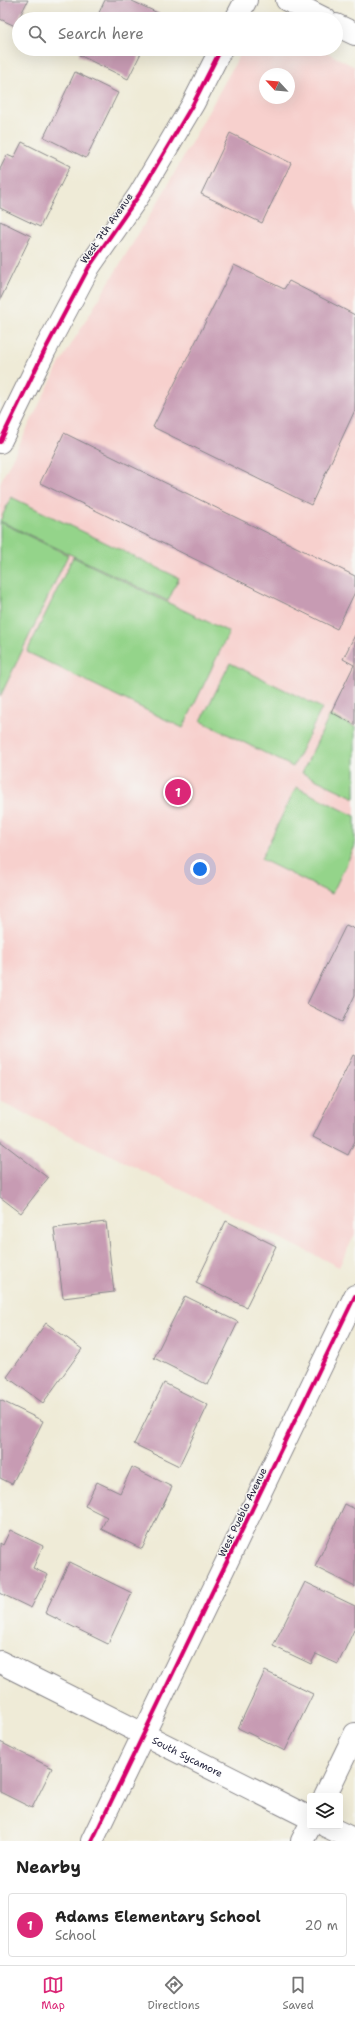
<!DOCTYPE html>
<html lang="en">
<head>
<meta charset="utf-8">
<style>
  body { margin:0; font-family:"Shantell Sans",sans-serif; background:#f2f2f2; color:#222 }
  .controls { position:absolute; right:12px; bottom:12px; display:grid; overflow:hidden; border-radius:4px; box-shadow:0 4px 16px #0002 }
  .controls button { width:36px; height:36px; display:grid; place-items:center; padding:0; border:0; border-bottom:1px solid #e0e0e0; background:#fff; color:#222; font:20px sans-serif }
  .compass { position:absolute; left:259px; top:68px; width:36px; height:36px; border-radius:50%; background:#fff; box-shadow:0 4px 16px #0002; rotate:296deg }
  .you { position:absolute; left:200px; top:869px; width:14px; height:14px; margin:-10px; border:3px solid #fff; border-radius:50%; background:#1a73e8; box-shadow:0 0 0 6px #1a73e833 }
  .badge { display:grid; place-items:center; width:26px; height:26px; border-radius:50%; background:#db2777; color:#fff; font-size:13px; font-weight:700 }
  .pin { position:absolute; translate:-50% -50%; border:2px solid #fff; box-shadow:0 1px 4px #0006 }
  .list { margin:0; padding:0; list-style:none }
  h2 { display:flex; justify-content:space-between; align-items:center; height:52px; margin:0; padding:0 16px; font-size:17px }
  h2 small { font-size:13px; font-weight:400; color:#767676 }
  .list li { display:grid; grid-template-columns:26px 1fr auto; gap:12px; align-items:center; box-sizing:border-box; height:64px; margin:0 8px 8px; padding:0 8px; border:1px solid #e0e0e0; border-radius:4px }
  .list b { display:block; font-size:15px; white-space:nowrap }
  .list p { margin:0; font-size:13px; white-space:nowrap; color:#767676 }
  .list em { font-size:13px; font-style:normal; color:#767676 }
  .icon { flex:none; width:22px; height:22px; fill:none; stroke:currentColor; stroke-width:2; stroke-linecap:round; stroke-linejoin:round }
  .map { position:relative; flex:none; width:355px; height:1841px; overflow:hidden }
  .search { position:absolute; background:#fff; box-shadow:0 4px 16px #0002; left:12px; right:12px; top:12px; height:44px; display:flex; align-items:center; gap:10px; box-sizing:border-box; padding:0 14px; border-radius:22px; color:#767676; font-size:15px }
  .sheet { height:124px; background:#fff }
  nav { display:flex; justify-content:space-around; align-items:center; box-sizing:border-box; height:56px; border-top:1px solid #e0e0e0; background:#fff; font-size:11px; color:#767676 }
  nav a { display:grid; justify-items:center; gap:2px }
  nav .on { color:#db2777 }
  .map>svg:first-child { display:block }
  .built { fill:#f7d0cd; fill-rule:evenodd }
  .green { fill:#94d48a; stroke:#5b7b62 }
  .building { fill:#c79bb3 }
  .lines { fill:none; stroke-linecap:round; stroke-linejoin:round }
  .minor-casing { stroke:#888689; stroke-width:24 }
  .minor { stroke:#fff; stroke-width:22 }
  .cycleway-casing { stroke:#f6f6f2; stroke-width:6 }
  .cycleway { stroke:#d6006c; stroke-width:4 }
  .labels { text-anchor:middle; stroke-width:3; stroke-linejoin:round; paint-order:stroke }
  .street-label { font-size:10px; fill:#22223b; stroke:#f6f6f2 }
</style>
</head>
<body>
<div class="map">
<svg width="355" height="1841" viewBox="0 0 355 1841">
  <rect width="100%" height="100%" fill="#f6f6f2"/>
  <filter id="ink" filterUnits="userSpaceOnUse"><feTurbulence type="fractalNoise" baseFrequency=".025" numOctaves="2"/><feDisplacementMap in="SourceGraphic" scale="8" xChannelSelector="R" yChannelSelector="G"/><feConvolveMatrix kernelMatrix="1 2 1 2 8 2 1 2 1" color-interpolation-filters="sRGB"/></filter>
  <filter id="wash" filterUnits="userSpaceOnUse"><feTurbulence type="fractalNoise" baseFrequency=".012" numOctaves="4" result="noise"/><feDisplacementMap in="SourceGraphic" scale="16" xChannelSelector="R" yChannelSelector="G"/><feGaussianBlur stdDeviation="0.9" result="paint"/><feColorMatrix in="noise" values="0 0 0 0 0 0 0 0 0 0 0 0 0 0 0 0 0 1.4 0 .05"/><feComposite in="paint" operator="in"/></filter>
  <g filter="url(#wash)">
    <rect width="100%" height="100%" fill="#efebd7"/>
    <path class="built" d="M243 49H320L355 67V1234L339 1267 0 1101V483L60 363 165 190ZM265 74H289V98H265Z"/>
    <path class="green" d="M11 497 179 578 168 601 0 521Z
      M0 522 68 555 0 697Z
      M73 557 229 632 183 728 27 652Z
      M230 663 322 708 293 767 201 721Z
      M330 715 355 727V798L302 773Z
      M296 787 355 816V846L332 894 261 859Z"/>
    <g id="blocks">
      <path class="building" d="M0 0H28L15 26 0 19Z
        M105 0H130L160 14 157 19H96Z
        M81 49H143L128 79 79 55Z
        M75 72 118 93 86 158 44 137Z
        M230 133 291 163 262 223 201 194Z
        M22 142 70 166 40 227 0 208V169L7 155 14 158Z
        M0 221 31 236 0 300Z
        M234 265 284 289 289 281 355 315V410L311 505 153 427Z
        M64 433 355 576V592L337 629 40 483Z
        M355 635V725L331 712 354 665 343 659Z
        M346 925 355 929V995L342 1022 307 1004Z
        M353 1055 355 1056V1141L348 1155 313 1137Z
        M0 1141 48 1178 21 1213 0 1197Z
        M226 1221 276 1246 246 1307 196 1283Z
        M106 1222 114 1292 63 1298 54 1228Z
        M185 1296 238 1322 208 1385 154 1358Z
        M46 1323 82 1349 43 1403 7 1377Z
        M164 1383 208 1405 179 1466 134 1444Z
        M0 1400 43 1421 12 1484 0 1478Z
        M132 1467 172 1487 142 1549 101 1529 107 1517 85 1506 97 1482 120 1493Z
        M345 1504 355 1509V1587L315 1567Z
        M10 1530 43 1546 33 1568 48 1575 31 1608 0 1593V1543L3 1545Z
        M69 1562 132 1593 108 1644 45 1613Z
        M305 1582 355 1606V1628L338 1664 316 1654 311 1664 273 1646Z
        M265 1671 313 1694 285 1751 238 1728Z
        M0 1742 52 1768 32 1808 0 1792Z"/>
    </g>
  </g>
  <g filter="url(#ink)">
    <use href="#blocks" fill-opacity="0" stroke="#888689" stroke-width="1"/>
    <g class="lines">
      <g class="minor-casing">
        <g id="minor">
          <path d="M287 0 325 19"/>
          <path d="M236 19 246 0"/>
          <path d="M336 25 355 34"/>
          <path d="M0 442 45 350 89 267 139 195 193 104 221 49"/>
          <path id="s1" d="M0 1662 310 1818"/>
          <path d="M325 1796 355 1734"/>
          <path d="M326 1826 355 1840"/>
          <path d="M92 1841 355 1296"/>
          <path d="M302 1841 310 1826"/>
        </g>
      </g>
      <use href="#minor" class="minor"/>
      <g class="cycleway-casing">
        <path id="cycleway" d="M0 442 45 350 89 267 139 195 193 104 221 49
          M92 1841 355 1296"/>
      </g>
      <use href="#cycleway" class="cycleway"/>
    </g>
  </g>
  <g class="labels">
    <g class="street-label">
      <text transform="translate(106 228) rotate(-55)" y="4">West 7th Avenue</text>
      <text transform="translate(242 1512) rotate(-64)" y="4">West Pueblo Avenue</text>
      <text dy="4" stroke="none"><textPath href="#s1" startOffset="210">South Sycamore</textPath></text>
    </g>
  </g>
</svg>
<div class="controls">
<button><svg class="icon" aria-label="layers" viewBox="0 0 24 24"><path d="M12 4l9 5-9 5-9-5zM3 14l9 5 9-5"/></svg></button>
</div>
<svg class="compass" viewBox="-18 -18 36 36"><path d="M0-13l5 13h-10z" fill="#e53935"/><path d="M0 13l5-13h-10z" fill="#767676"/></svg>
<div class="you"></div>
<div class="pin badge" style="left:178px;top:792px">1</div>
<div class="search"><svg class="icon" aria-label="search" viewBox="0 0 24 24"><circle cx="10" cy="10" r="6"/><path d="M15 15l6 6"/></svg>Search here</div>
</div>
<section class="sheet">
<h2>Nearby<small></small></h2>
<ul class="list">
<li><span class="badge">1</span><div><b>Adams Elementary School</b><p>School</p></div><em>20 m</em></li>
</ul>
</section>
<nav>
<a class="on"><svg class="icon" aria-label="map" viewBox="0 0 24 24"><path d="M3 6l6-2 6 2 6-2v14l-6 2-6-2-6 2zM9 4v14M15 6v14"/></svg>Map</a>
<a><svg class="icon" aria-label="directions" viewBox="0 0 24 24"><path d="M12 3l9 9-9 9-9-9zM9 14v-3h6M13 9l2 2-2 2"/></svg>Directions</a>
<a><svg class="icon" aria-label="saved" viewBox="0 0 24 24"><path d="M7 4h10v16l-5-4-5 4z"/></svg>Saved</a>
</nav>
</body>
</html>
